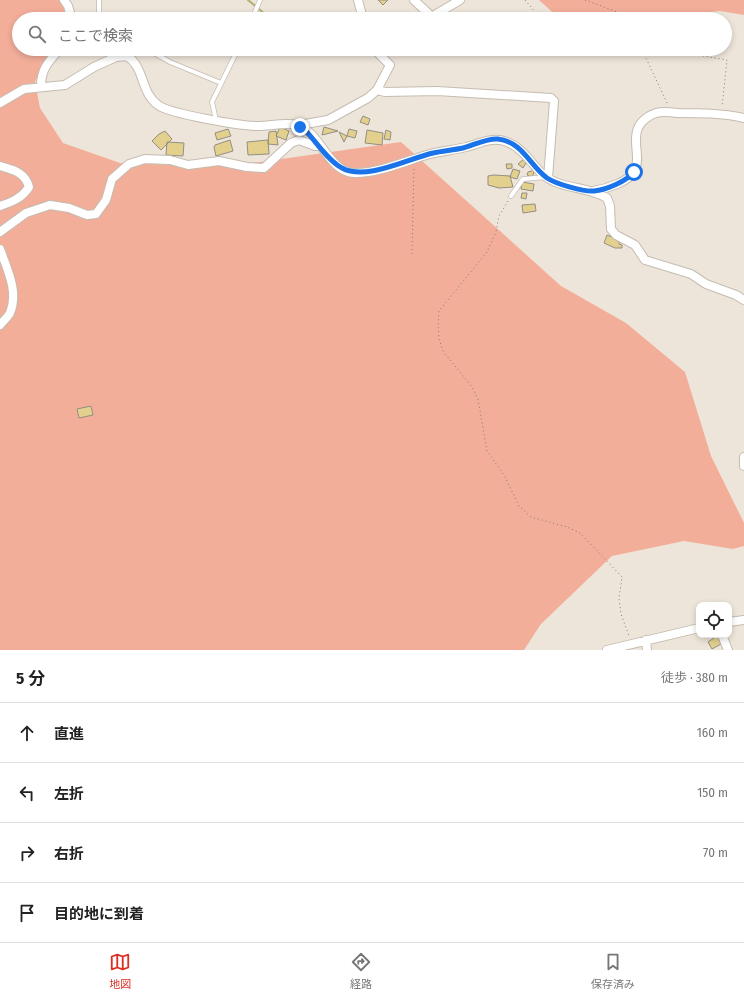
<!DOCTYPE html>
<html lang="ja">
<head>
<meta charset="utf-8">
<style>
  body { margin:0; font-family:"Fira Sans Condensed","Noto Sans JP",sans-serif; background:#f2f2f2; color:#222 }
  .controls { position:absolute; right:12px; bottom:12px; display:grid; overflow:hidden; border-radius:8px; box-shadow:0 2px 6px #0003 }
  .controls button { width:36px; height:36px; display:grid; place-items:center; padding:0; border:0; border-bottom:1px solid #e0e0e0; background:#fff; color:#222; font:20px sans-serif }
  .stop { position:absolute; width:12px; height:12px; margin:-9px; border:3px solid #1a73e8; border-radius:50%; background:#fff }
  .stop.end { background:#1a73e8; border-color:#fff; box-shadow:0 1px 4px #0008 }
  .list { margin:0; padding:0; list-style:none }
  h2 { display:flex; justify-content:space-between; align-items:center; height:52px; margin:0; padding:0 16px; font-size:17px }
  h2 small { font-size:13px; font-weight:400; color:#767676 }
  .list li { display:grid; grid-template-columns:26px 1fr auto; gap:12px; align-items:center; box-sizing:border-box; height:60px; padding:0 16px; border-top:1px solid #e0e0e0 }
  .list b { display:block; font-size:15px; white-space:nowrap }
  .list em { font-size:13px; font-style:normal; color:#767676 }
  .icon { flex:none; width:22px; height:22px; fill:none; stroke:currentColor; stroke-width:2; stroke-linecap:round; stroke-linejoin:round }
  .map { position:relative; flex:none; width:744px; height:650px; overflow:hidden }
  .search { position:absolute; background:#fff; box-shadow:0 2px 6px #0003; left:12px; right:12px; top:12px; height:44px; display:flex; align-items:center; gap:10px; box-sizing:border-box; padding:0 14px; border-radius:22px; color:#767676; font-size:15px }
  .sheet { height:292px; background:#fff }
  nav { display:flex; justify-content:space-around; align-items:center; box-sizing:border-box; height:56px; border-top:1px solid #e0e0e0; background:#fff; font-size:11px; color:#767676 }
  nav a { display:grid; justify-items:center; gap:2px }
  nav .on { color:#d93025 }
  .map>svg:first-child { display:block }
  .green { fill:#f3ae9a }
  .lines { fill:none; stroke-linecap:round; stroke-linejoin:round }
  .stream { stroke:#acb370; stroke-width:2 }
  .building { fill:#e4d08d; stroke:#928f83 }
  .lane-casing { stroke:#c5bcb1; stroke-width:5.5 }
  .street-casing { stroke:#c5bcb1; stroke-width:10 }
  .path { stroke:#817b74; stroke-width:1; stroke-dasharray:1 3; stroke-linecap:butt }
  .lane { stroke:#fff; stroke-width:4 }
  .street { stroke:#fff; stroke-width:8 }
  .route { stroke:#1a73e8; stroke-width:5 }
</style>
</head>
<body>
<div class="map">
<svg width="744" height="650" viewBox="0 0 744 650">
  <rect width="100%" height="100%" fill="#eee5da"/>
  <path class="green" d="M0 0H68L61 19H19V49H50L35 82 40 108 63 143 120 163 179 165 260 162 401 142 561 286 626 323 685 372 711 456 744 523V546L733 549 684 541 612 556 541 624 524 650H0Z
    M539 0H744V15L720 11 654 19H563L558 17Z"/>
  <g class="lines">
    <path class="stream" d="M248 0 271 19"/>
  </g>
  <path class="building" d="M378 0H388L383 5Z
    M363 116 370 119 368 125 360 122Z
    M280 127 289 131 286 140 276 136Z
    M324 127 338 131 322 135Z
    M228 129 231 136 217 140 215 133Z
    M349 129 357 131 355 138 347 136Z
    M367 130 383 133 382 145 365 143Z
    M386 130 391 132 390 140 384 139Z
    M165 131 172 139 161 150 152 141 159 134Z
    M276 131 278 145 268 144 269 132Z
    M339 132 347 136 344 142Z
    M230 140 233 151 216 156 214 147 215 145Z
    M268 140 269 154 248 155 247 142Z
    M167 142 184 143 183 156 166 155Z
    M524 159 527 161 523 168 518 164Z
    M506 164H512V168L507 169Z
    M513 169 520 171 517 179 510 177Z
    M535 170 532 177 527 175 528 172Z
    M494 175 510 176 513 187 499 188 488 185V176Z
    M522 182 534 184 533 191 521 189Z
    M522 193H527L526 199 521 198Z
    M535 204 536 211 523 213 522 205Z
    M607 235 619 240V244L622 245V248H615L604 243Z
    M91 406 93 415 79 418 77 409Z
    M717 636 721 644 712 649 708 642Z"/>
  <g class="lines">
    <g class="lane-casing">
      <path id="lane" d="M99 19V0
        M252 19 260 0
        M147 49 170 62 221 83
        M216 120 212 102 238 49
        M511 196 523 179 547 177"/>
    </g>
    <g class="street-casing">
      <path id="street" d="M64 0 68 6 72 19
        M358 0 363 19
        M414 0 432 17
        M428 19 460 0
        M41 86C41 69 49 61 60 49
        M377 90 385 92 437 91 551 98 554 101 548 178
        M0 103 24 89 65 85 94 67 116 57 127 56C145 67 140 92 158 105 170 114 241 126 258 126 270 126 285 122 297 125 321 132 327 171 354 173 377 174 408 160 430 154 442 151 454 150 466 147 478 144 491 137 504 141 528 148 534 174 555 182 572 189 591 188 607 198L610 206 611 229 616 235 635 245 645 260 691 274 706 284 736 295 744 300
        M300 127 305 124 328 120 368 98 377 90 390 65 374 49
        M0 166C13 170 25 172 29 187 22 198 12 202 0 206
        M593 191C605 189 630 182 635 170 641 157 632 142 638 128 641 121 649 115 656 113 663 111 670 112 677 113 700 113 722 113 744 118
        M0 232 26 213 50 205 69 208 87 215 96 214 106 200 112 179 129 164 145 159 170 160 188 165 219 161 247 167 264 168 291 143 299 140 315 146H320
        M0 249C7 269 19 292 10 313 8 317 3 321 0 325
        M744 457V466
        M729 622 744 620
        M722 635 728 650
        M646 640 647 650
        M607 650 699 628"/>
    </g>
    <path class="path" d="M525 0 541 19
      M585 0 636 19
      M578 49 596 54 616 49
      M639 49 645 56 668 105
      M680 49 691 54 727 60 722 107
      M508 201 499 216 496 232 487 252 439 311 438 325 439 339 443 351 472 387 478 399 487 451 504 475 519 506 531 517 567 527 580 533 622 577 619 598 621 614 629 636
      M412 254 414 167"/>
    <use href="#lane" class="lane"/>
    <use href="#street" class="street"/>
  </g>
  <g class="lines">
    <path class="route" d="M300 127 304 129C315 140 329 162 342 168 366 181 407 159 433 153 443 151 453 150 463 148 474 145 487 138 498 139 523 142 530 166 547 178 556 184 584 192 594 191 606 190 627 181 634 172"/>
  </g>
</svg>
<div class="controls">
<button><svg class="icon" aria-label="locate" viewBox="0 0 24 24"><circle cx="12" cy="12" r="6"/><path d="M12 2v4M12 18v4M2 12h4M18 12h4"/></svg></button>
</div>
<div class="stop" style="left:634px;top:172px"></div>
<div class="stop end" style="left:300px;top:127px"></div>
<div class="search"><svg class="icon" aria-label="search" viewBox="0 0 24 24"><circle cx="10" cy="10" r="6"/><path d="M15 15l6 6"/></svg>ここで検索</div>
</div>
<section class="sheet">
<h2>5 分<small>徒歩 · 380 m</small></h2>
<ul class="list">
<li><svg class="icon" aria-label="ahead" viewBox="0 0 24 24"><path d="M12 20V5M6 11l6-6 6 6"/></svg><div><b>直進</b></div><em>160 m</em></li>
<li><svg class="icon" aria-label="left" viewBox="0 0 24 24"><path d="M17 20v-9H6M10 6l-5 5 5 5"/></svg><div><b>左折</b></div><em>150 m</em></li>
<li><svg class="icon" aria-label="right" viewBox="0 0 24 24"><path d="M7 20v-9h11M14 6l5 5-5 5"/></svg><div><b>右折</b></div><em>70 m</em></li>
<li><svg class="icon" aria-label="arrive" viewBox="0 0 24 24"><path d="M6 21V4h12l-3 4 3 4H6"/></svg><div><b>目的地に到着</b></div></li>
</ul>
</section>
<nav>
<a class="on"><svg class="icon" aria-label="map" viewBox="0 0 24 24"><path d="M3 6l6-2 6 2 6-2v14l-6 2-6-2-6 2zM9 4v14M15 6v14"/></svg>地図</a>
<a><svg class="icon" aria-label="directions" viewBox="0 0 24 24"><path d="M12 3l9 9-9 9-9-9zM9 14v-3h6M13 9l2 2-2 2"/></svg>経路</a>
<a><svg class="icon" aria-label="saved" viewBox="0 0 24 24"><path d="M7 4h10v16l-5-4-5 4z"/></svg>保存済み</a>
</nav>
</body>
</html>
